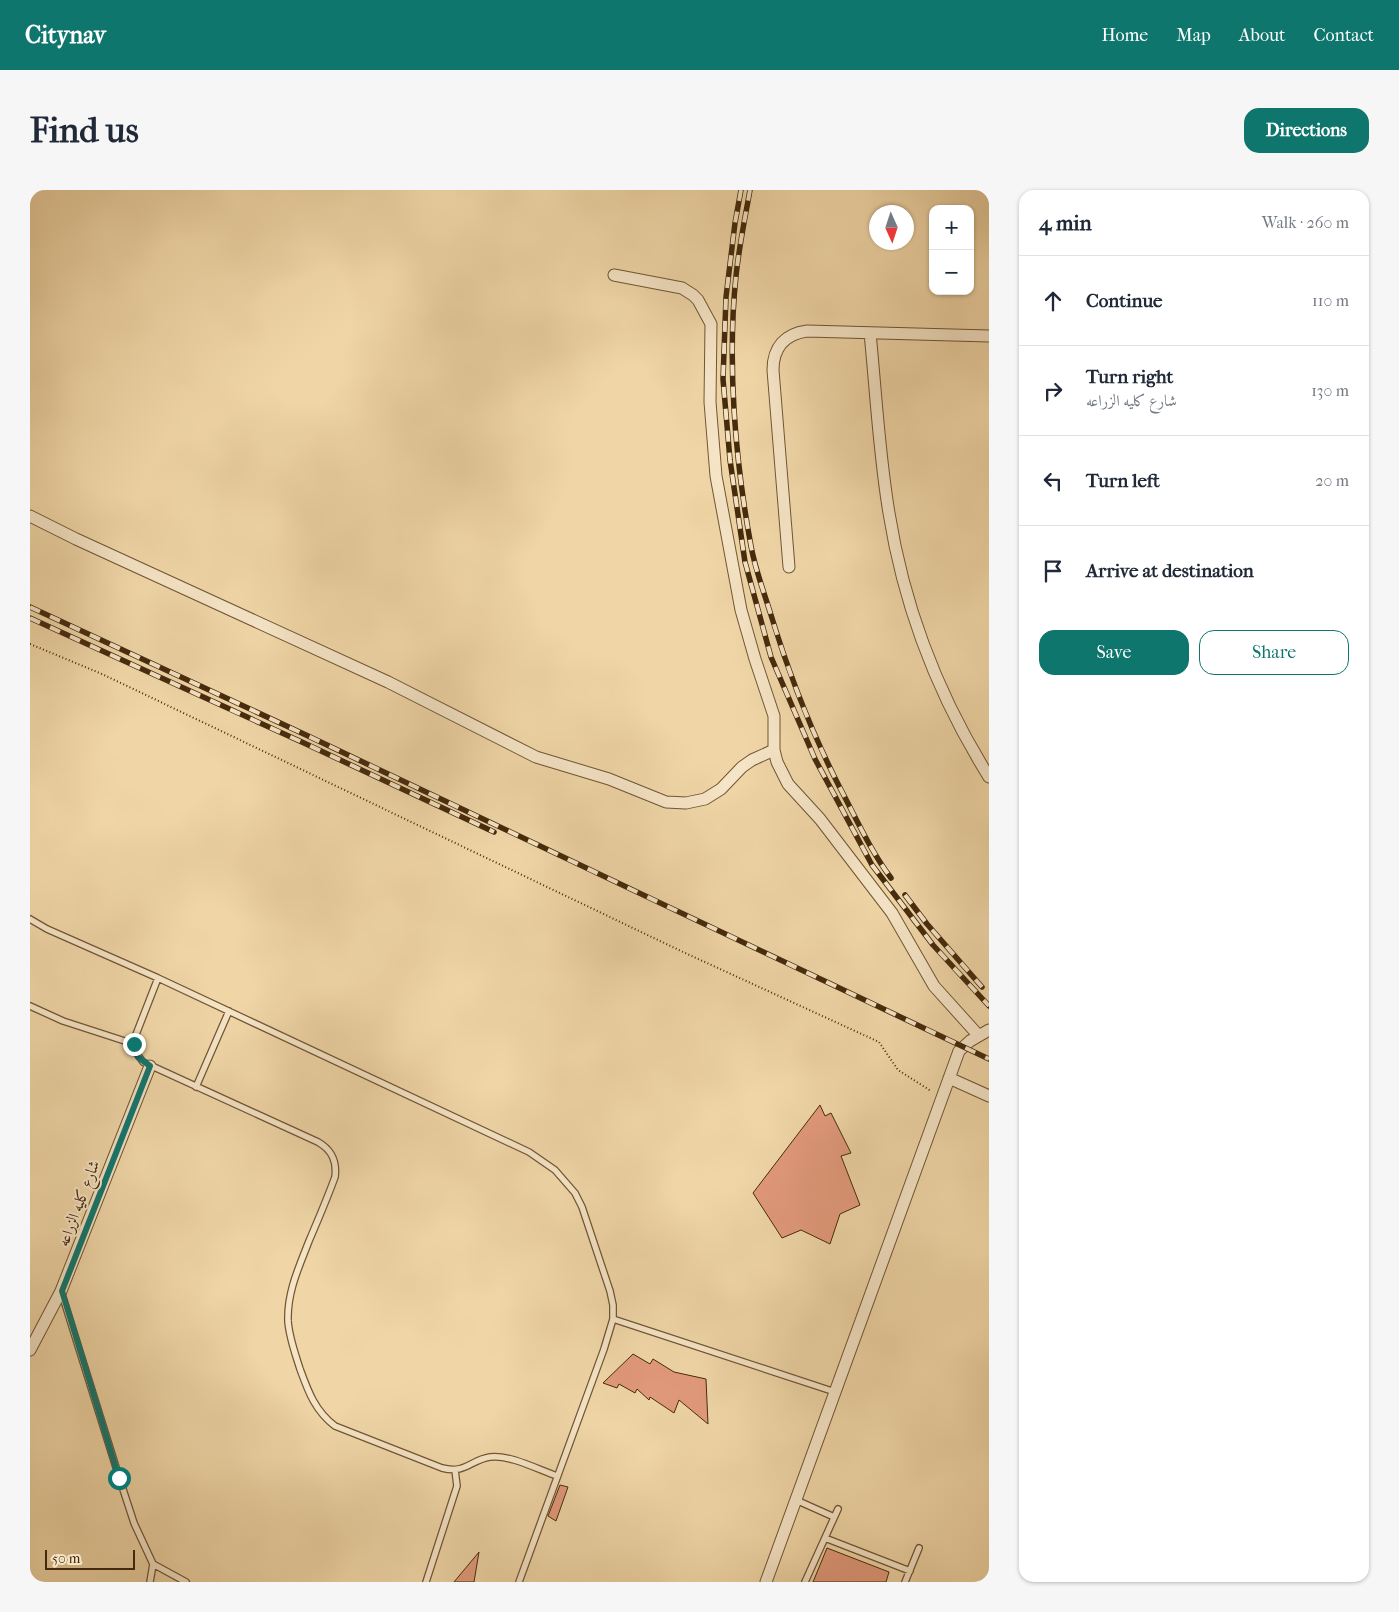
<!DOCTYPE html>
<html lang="en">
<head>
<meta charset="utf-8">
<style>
  body { margin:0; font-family:"IM FELL French Canon",Amiri,serif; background:#f6f6f7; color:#1f2937 }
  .controls { position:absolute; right:15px; top:15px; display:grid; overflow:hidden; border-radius:10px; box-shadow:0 1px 4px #0004 }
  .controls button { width:45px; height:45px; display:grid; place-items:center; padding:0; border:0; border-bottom:1px solid #e0e1e3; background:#fff; color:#1f2937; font:25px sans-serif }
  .compass { position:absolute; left:839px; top:15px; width:45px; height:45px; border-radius:50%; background:#fff; box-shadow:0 1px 4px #0004; rotate:177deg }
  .scale { position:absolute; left:15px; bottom:12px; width:90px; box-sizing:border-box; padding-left:5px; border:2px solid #452a0c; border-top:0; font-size:14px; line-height:18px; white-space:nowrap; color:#452a0c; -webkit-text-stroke:4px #f5e4c6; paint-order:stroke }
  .stop { position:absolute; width:15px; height:15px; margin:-11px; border:4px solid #0f766e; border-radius:50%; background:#fff }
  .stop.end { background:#0f766e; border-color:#fff; box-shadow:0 1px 5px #0008 }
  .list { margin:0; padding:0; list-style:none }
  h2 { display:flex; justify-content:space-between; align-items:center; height:65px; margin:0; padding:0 20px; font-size:21px }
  h2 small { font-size:16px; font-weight:400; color:#747a83 }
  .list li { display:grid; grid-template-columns:32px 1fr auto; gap:15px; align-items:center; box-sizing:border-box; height:90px; padding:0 20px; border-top:1px solid #e0e1e3 }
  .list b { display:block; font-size:19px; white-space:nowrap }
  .list p { margin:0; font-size:16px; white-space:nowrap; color:#747a83 }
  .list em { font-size:16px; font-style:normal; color:#747a83 }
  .actions { display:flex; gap:10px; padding:15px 20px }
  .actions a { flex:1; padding:11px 0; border:1px solid #0f766e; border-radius:15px; text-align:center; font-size:18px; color:#0f766e }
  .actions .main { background:#0f766e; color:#fff }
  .icon { flex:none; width:28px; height:28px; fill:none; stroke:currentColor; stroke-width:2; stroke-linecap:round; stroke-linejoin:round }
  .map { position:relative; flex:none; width:959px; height:1392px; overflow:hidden; border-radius:15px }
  header { display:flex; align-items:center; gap:30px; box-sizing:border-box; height:70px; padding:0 25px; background:#0f766e; color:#fff }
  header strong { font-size:24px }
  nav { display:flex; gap:28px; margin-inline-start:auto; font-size:18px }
  .intro { display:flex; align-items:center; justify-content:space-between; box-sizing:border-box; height:120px; padding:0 30px }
  h1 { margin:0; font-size:35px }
  .button { padding:12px 22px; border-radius:15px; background:#0f766e; color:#fff; font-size:18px; font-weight:700 }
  main { display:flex; gap:30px; padding:0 30px }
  aside { flex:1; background:#fff; border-radius:15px; box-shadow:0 1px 4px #0004 }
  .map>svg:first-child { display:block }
  .building { fill:#e29a7c; stroke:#452a0c }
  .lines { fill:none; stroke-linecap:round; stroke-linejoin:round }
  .lane-casing { stroke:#705533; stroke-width:8 }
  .street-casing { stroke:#705533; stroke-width:13 }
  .path { stroke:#452a0c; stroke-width:2; stroke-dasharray:1 2.5; stroke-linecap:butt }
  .lane { stroke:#f5e4c6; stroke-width:5.5 }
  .street { stroke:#f5e4c6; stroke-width:11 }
  .rail-casing { stroke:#452a0c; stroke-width:5.5 }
  .rail { stroke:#f5e4c6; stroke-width:4; stroke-dasharray:11; stroke-linecap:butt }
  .route { stroke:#0f766e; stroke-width:6 }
  .labels { text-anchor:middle; stroke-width:4; stroke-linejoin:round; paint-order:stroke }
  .street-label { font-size:16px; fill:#452a0c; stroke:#f5e4c6 }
</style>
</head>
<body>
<header>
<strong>Citynav</strong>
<nav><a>Home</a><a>Map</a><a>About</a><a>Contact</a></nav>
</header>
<div class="intro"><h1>Find us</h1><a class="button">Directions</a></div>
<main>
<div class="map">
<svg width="959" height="1392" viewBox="0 0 959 1392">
  <rect width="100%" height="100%" fill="#f0d6a7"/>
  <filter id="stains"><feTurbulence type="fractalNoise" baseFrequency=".004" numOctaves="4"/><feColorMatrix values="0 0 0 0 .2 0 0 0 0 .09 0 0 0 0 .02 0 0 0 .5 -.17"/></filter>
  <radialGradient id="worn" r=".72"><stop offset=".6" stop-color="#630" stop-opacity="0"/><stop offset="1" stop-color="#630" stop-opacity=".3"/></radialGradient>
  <path class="building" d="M790 915 795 926 801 923 821 963 811 966 830 1015 810 1024 800 1054 771 1040 752 1048 723 1003Z
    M603 1164 620 1174 623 1169 644 1182 676 1189 678 1234 649 1210 644 1223 620 1207 619 1210 607 1199 605 1203 589 1194 587 1198 573 1193Z
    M530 1295 538 1297 526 1331 518 1326Z
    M797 1358 859 1382 856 1392H783Z
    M449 1362 444 1392H424Z"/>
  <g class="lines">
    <g class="lane-casing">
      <path id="lane" d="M0 729 17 739 128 788 499 962 525 980 545 1003 552 1017 580 1101 583 1115V1129L574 1159 489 1392
        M128 788 105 847V861L113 872 288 952C302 960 307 971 305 987 297 1009 288 1030 279 1051 269 1077 257 1102 258 1131 259 1147 265 1163 270 1179 278 1201 285 1221 305 1236L412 1278C436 1284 440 1270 460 1267 479 1264 509 1280 527 1286
        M0 816 33 831 104 854
        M166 897 199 821
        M31 1101 89 1287 104 1333 123 1374 156 1392
        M583 1129 805 1202
        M766 1310 804 1327
        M795 1348 880 1381
        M120 1392 123 1374
        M396 1392 427 1296 425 1280
        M775 1392 808 1319
        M875 1392 889 1358"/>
    </g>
    <g class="street-casing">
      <path id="street" d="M584 85 652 98 663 105 668 110 681 134 680 212 686 286 711 420 725 469 744 526V560L747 572 758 594 790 629 862 723 904 796 949 846
        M840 143C846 203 849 264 859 323 874 417 909 507 959 587
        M0 326 46 349 358 492 506 567 579 589 636 612 656 613 675 609 691 599 712 577 722 570 744 560
        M759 377 743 180C743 157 755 144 777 141L959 146
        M919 888 959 906
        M0 1160 31 1101 120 876
        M736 1392 929 861 940 851 959 840"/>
    </g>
    <path class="path" d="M0 454 72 484 653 762 849 852 868 880 901 901"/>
    <use href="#lane" class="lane"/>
    <use href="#street" class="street"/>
    <g class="rail-casing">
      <path id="rail" d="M711 0 705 33 696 107 693 189 700 270 715 372 741 467 785 569 842 675 903 755 959 816
        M720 0C715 28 709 57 706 86 697 172 705 270 721 356 725 379 734 402 741 425 759 484 781 541 809 596 825 626 840 660 861 688
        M0 417 276 545 959 869
        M0 428 274 553 464 642
        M875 705 897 734 952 797"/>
    </g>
    <use href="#rail" class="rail"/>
  </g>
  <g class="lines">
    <path class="route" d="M89 1288 32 1101 120 876 108 867 104 854"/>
  </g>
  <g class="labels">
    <g class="street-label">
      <text transform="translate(48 1013) rotate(-69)" y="6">شارع كليه الزراعه</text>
    </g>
  </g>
  <rect width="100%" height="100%" filter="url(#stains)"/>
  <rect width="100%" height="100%" fill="url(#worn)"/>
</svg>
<div class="controls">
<button>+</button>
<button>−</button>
</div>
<svg class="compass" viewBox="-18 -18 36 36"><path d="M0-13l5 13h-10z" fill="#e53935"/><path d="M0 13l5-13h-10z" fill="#747a83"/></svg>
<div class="scale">50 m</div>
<div class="stop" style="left:89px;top:1288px"></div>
<div class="stop end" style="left:104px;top:854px"></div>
</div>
<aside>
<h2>4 min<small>Walk · 260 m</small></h2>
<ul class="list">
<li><svg class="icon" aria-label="ahead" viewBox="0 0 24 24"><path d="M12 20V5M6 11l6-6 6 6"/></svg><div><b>Continue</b></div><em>110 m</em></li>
<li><svg class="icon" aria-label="right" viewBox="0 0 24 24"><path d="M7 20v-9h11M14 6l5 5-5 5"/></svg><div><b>Turn right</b><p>شارع كليه الزراعه</p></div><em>130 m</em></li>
<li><svg class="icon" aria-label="left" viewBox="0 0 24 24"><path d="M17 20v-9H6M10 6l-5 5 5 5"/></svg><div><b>Turn left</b></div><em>20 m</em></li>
<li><svg class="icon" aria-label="arrive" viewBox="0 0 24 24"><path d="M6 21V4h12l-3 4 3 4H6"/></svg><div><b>Arrive at destination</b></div></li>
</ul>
<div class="actions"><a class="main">Save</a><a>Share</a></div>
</aside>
</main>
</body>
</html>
